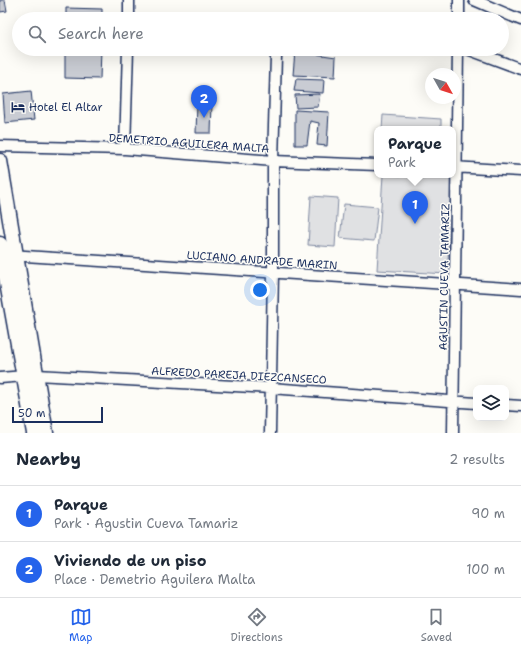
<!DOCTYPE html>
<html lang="en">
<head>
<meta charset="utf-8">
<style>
  body { margin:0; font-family:"Shantell Sans",sans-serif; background:#f2f2f3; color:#1f2937 }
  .controls { position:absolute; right:12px; bottom:12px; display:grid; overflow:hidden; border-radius:8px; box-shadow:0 4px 16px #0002 }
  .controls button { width:36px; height:36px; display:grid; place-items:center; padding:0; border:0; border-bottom:1px solid #e0e1e3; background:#fff; color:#1f2937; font:20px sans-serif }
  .compass { position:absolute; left:425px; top:68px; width:36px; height:36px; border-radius:50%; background:#fff; box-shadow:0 4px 16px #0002; rotate:129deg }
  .scale { position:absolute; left:12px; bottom:10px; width:91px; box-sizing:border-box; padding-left:4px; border:2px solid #1b2f5e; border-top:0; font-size:11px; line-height:14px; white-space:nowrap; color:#1b2f5e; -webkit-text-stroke:3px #fdfcf7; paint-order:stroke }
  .you { position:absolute; left:260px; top:290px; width:14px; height:14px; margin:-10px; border:3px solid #fff; border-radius:50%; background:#1a73e8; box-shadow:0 0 0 6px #1a73e833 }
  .badge { display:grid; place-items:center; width:26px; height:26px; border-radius:50%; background:#2563eb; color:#fff; font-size:13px; font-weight:700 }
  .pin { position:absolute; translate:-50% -33px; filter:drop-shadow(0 1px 2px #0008) }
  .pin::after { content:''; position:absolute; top:21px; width:14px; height:12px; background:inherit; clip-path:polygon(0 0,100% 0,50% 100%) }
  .popup { position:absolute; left:374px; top:126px; width:82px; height:52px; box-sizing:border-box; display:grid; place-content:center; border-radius:8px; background:#fff; filter:drop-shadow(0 1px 3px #0005); font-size:13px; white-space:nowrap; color:#747a83 }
  .popup b { font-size:15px; color:#1f2937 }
  .popup::after { content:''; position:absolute; left:50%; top:100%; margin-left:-8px; border:8px solid transparent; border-top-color:#fff }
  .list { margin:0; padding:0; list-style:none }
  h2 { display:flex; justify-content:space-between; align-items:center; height:52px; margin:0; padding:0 16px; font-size:17px }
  h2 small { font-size:13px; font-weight:400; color:#747a83 }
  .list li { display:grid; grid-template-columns:26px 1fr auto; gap:12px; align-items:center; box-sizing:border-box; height:56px; padding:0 16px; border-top:1px solid #e0e1e3 }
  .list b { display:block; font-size:15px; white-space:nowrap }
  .list p { margin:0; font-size:13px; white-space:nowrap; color:#747a83 }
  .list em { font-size:13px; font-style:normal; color:#747a83 }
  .icon { flex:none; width:22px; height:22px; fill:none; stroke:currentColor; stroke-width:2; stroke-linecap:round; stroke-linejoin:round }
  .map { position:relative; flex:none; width:521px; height:433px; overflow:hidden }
  .search { position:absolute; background:#fff; box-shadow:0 4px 16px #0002; left:12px; right:12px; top:12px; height:44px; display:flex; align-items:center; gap:10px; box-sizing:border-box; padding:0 14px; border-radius:22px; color:#747a83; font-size:15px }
  .sheet { height:164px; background:#fff }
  nav { display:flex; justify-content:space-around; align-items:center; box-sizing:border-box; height:56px; border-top:1px solid #e0e1e3; background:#fff; font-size:11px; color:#747a83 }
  nav a { display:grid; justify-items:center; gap:2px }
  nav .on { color:#2563eb }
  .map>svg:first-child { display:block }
  .green { fill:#e0e1e3; stroke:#7e88a0 }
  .building { fill:#c9ccd3; stroke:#1b2f5e }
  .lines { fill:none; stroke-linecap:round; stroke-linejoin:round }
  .street-casing { stroke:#1b2f5e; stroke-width:13 }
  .secondary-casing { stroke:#1b2f5e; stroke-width:17 }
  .street { stroke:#fdfcf7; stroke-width:10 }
  .secondary { stroke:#fdfcf7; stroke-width:14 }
  .labels { text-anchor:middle; stroke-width:3; stroke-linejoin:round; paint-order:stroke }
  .poi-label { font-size:11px; fill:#1b2f5e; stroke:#fdfcf7; text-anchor:start }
  .street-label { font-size:11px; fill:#1b2f5e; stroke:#fdfcf7 }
</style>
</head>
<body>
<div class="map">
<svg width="521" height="433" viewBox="0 0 521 433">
  <rect width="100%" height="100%" fill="#fdfcf7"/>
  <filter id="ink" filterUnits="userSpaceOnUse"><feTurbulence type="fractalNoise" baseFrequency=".025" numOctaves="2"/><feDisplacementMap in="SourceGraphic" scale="8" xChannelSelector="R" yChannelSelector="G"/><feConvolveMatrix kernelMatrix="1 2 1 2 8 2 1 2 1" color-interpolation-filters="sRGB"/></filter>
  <g filter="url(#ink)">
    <path class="green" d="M383 115 441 119V129H382Z
      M383 175 453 178 447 274 377 270Z
      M311 196 338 198 335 247 308 245Z
      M344 204 378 207 374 241 340 238Z"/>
    <path class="building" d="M0 0H5L7 11 0 12Z
      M66 8 102 9V19H66Z
      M65 49H101L100 79 65 78Z
      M295 51 336 57 335 77 293 75Z
      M296 79 324 80 323 93 294 91Z
      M31 91 34 120 5 123 3 94Z
      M320 94 318 107 296 108 295 95Z
      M197 104H212L211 133H196Z
      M295 110 329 112 327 146 317 145 319 123 310 121 307 145H295Z"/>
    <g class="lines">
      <g class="street-casing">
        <path id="street" d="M474 0 521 20
          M129 19V0
          M459 19V0
          M467 49 521 69
          M0 146 125 149 273 161 377 165
          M125 149 128 49
          M453 167 521 171
          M10 255 521 289
          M0 378 37 375 270 388 476 403
          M506 405 521 406
          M270 433 273 273V161L276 56
          M453 433 458 49"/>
      </g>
      <g class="secondary-casing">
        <path id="secondary" d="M0 161 46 433
          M0 244 34 433"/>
      </g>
      <use href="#street" class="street"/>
      <use href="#secondary" class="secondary"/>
    </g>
  </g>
  <defs>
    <g id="hotel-bare" transform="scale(1.08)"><path d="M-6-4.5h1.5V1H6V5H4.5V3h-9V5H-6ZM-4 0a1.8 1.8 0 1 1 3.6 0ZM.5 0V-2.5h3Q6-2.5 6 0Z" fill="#1b2f5e" stroke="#fdfcf7" stroke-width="2.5" paint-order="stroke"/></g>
  </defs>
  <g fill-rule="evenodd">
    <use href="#hotel-bare" x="18" y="107"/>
  </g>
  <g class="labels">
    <g class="poi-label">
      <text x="29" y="111">Hotel El Altar</text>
    </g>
    <g class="street-label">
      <text transform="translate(189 143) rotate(4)" y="4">DEMETRIO AGUILERA MALTA</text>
      <text transform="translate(262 260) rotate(4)" y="4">LUCIANO ANDRADE MARIN</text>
      <text transform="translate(444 277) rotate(-89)" y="4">AGUSTIN CUEVA TAMARIZ</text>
      <text transform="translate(239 375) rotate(3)" y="4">ALFREDO PAREJA DIEZCANSECO</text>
    </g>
  </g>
</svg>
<div class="controls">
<button><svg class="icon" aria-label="layers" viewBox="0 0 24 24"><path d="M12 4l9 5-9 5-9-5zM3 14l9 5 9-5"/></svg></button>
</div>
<svg class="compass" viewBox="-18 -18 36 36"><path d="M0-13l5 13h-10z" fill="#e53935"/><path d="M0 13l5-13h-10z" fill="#747a83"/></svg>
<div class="scale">50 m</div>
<div class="you"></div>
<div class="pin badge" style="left:415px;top:224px">1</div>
<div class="popup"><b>Parque</b>Park</div>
<div class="pin badge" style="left:204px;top:118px">2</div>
<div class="search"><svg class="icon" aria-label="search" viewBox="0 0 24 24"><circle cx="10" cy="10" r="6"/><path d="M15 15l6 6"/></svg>Search here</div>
</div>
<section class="sheet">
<h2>Nearby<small>2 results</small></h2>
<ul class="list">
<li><span class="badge">1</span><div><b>Parque</b><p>Park · Agustin Cueva Tamariz</p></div><em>90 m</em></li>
<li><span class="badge">2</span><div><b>Viviendo de un piso</b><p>Place · Demetrio Aguilera Malta</p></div><em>100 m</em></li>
</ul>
</section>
<nav>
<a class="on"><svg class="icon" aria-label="map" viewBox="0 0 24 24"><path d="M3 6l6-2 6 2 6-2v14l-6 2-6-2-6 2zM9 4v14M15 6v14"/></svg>Map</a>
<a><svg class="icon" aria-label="directions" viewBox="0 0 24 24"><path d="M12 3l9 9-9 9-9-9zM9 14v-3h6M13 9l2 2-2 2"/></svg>Directions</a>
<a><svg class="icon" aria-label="saved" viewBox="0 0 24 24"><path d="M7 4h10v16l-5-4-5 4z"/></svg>Saved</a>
</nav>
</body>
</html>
